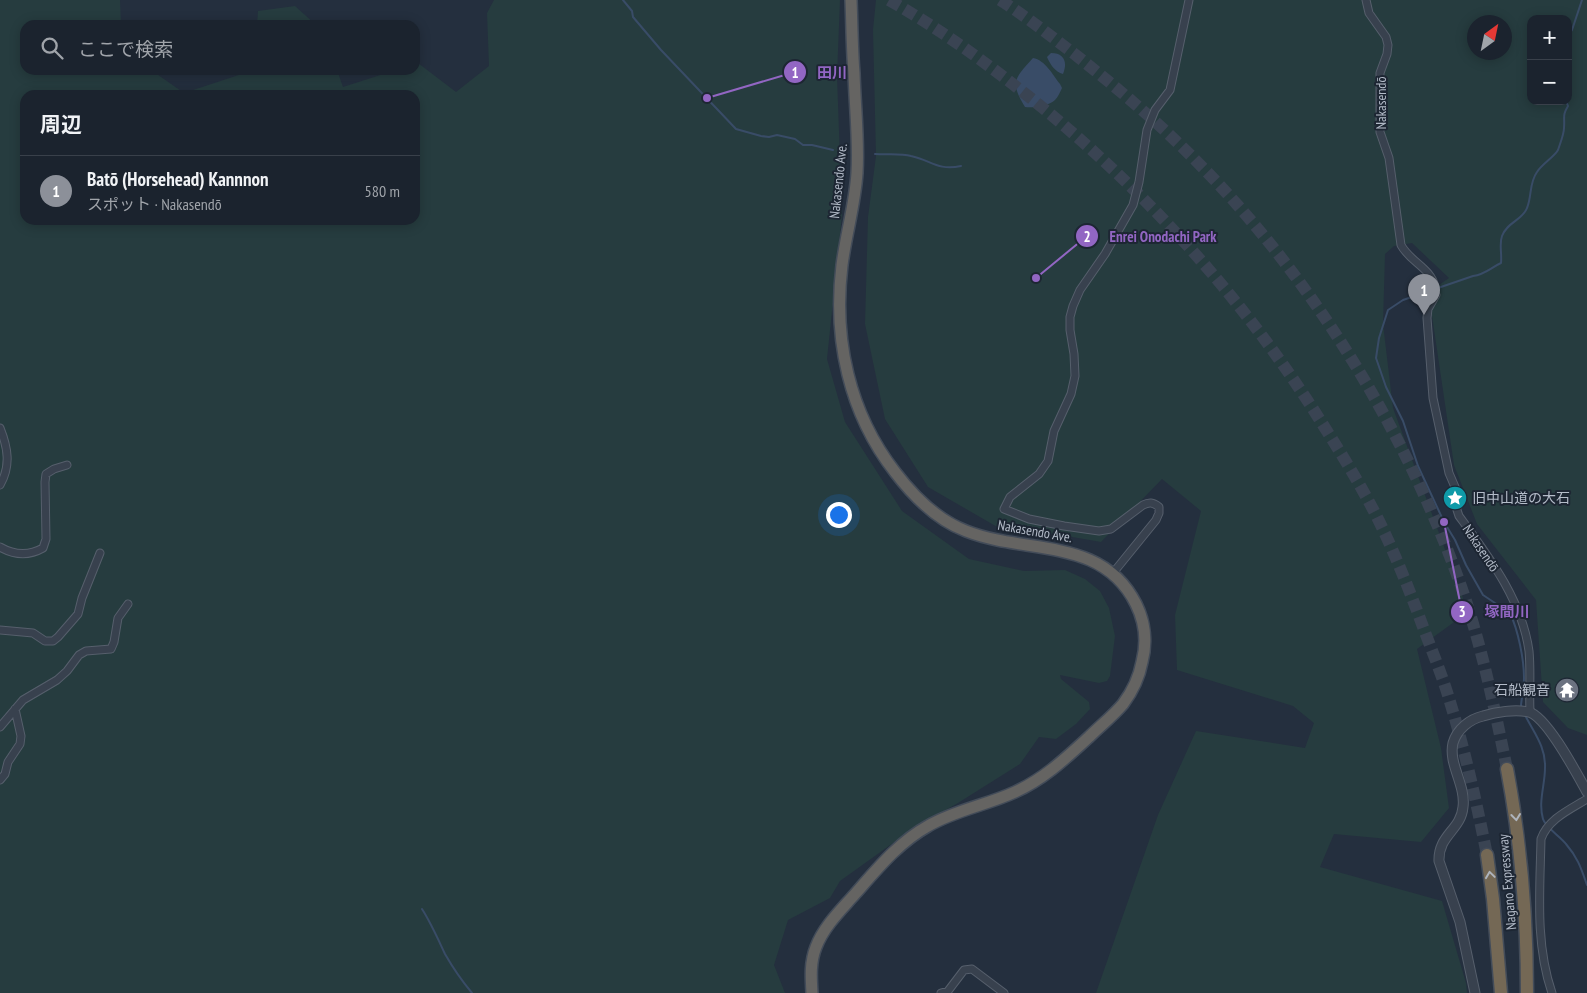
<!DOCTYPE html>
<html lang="ja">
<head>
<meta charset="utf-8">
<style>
  body { margin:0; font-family:"PT Sans Narrow","Noto Sans JP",sans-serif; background:#242b36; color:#f1f3f6 }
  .controls { position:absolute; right:15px; top:15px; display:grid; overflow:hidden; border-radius:10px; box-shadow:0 2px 12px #0003 }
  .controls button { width:45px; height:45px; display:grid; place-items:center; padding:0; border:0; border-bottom:1px solid #39404a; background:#1b232e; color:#f1f3f6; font:25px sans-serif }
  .compass { position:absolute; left:1467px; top:15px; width:45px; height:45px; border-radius:50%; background:#1b232e; box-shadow:0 2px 12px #0003; rotate:33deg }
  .you { position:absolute; left:838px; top:514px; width:18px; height:18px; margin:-12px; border:4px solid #fff; border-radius:50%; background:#1a73e8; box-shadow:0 0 0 8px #1a73e833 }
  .badge { display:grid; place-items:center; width:32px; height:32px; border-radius:50%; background:#8c9099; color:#fff; font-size:16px; font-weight:700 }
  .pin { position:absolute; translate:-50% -41px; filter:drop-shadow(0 1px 2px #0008) }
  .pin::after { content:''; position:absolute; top:26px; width:18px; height:15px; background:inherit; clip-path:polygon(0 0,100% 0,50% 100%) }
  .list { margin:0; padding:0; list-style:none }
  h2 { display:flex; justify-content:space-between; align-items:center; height:65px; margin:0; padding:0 20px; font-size:21px }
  h2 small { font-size:16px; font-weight:400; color:#a0a4aa }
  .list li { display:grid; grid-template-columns:32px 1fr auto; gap:15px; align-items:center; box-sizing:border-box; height:70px; padding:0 20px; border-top:1px solid #39404a }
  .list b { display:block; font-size:19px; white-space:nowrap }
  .list p { margin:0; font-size:16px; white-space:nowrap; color:#a0a4aa }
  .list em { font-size:16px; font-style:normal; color:#a0a4aa }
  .icon { flex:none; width:28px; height:28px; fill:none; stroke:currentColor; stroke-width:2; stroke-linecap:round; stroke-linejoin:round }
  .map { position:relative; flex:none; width:1587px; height:993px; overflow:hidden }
  .search { position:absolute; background:#1b232e; box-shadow:0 2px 12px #0003; left:20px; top:20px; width:400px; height:55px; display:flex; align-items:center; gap:12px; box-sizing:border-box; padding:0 18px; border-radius:15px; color:#a0a4aa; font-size:19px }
  .panel { position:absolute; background:#1b232e; box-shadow:0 2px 12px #0003; left:20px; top:90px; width:400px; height:135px; border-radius:15px }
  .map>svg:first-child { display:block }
  .green { fill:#263c3f; fill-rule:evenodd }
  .water { fill:#394c67 }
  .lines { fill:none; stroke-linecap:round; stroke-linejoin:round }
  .stream { stroke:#394c67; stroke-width:2 }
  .motorway-tunnel { stroke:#3a4453; stroke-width:12; stroke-dasharray:12 6; stroke-linecap:butt }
  .minor-casing { stroke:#565f6c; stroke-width:9 }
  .tertiary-casing { stroke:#565f6c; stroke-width:11 }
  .trunk-casing { stroke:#434c59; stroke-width:14 }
  .motorway-casing { stroke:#434c59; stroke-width:15 }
  .minor { stroke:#38414e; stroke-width:7 }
  .tertiary { stroke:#38414e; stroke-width:9 }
  .trunk { stroke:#656462; stroke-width:11 }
  .motorway { stroke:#746855; stroke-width:12 }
  .oneway { stroke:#aeb4bd }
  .labels { text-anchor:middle; stroke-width:4; stroke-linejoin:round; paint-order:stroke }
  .street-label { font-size:14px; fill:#b4bcc9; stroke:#1d2633 }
  .poi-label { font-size:14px; fill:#b4bcc9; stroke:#1d2633; text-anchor:start }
  .leader { fill:none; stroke:#9266c3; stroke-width:2 }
  .callout-dot { fill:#9266c3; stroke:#1d2633; stroke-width:2 }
  .mark-label { font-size:15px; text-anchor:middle; font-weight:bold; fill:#fff }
  .callout-label { font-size:15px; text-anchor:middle; font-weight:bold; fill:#9266c3; stroke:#1d2633; stroke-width:4; stroke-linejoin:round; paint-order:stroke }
</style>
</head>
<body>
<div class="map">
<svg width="1587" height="993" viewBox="0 0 1587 993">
  <rect width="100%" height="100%" fill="#242f3e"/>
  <path class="green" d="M0 0H120L121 25H25V70H151L184 93 254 70H337L343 87 396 70H415V64L418 63 456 92 489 66 487 13 494 0H840L837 76 842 215 827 359 845 422 902 511 969 559 1024 571 1065 570 1085 579 1100 591 1109 608 1115 636 1110 676 1107 681 1099 683 1060 675 1061 679 1089 702 1090 709 1076 724 1056 739 1039 737 1020 764 958 803 914 828 840 881 830 898 788 920 774 965 785 993H0ZM25 95H415V220H25Z
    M876 0H1587V735L1568 728 1543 702 1536 600 1477 524 1454 465 1431 309 1437 298 1439 285 1449 278 1412 243 1394 246 1385 254 1383 324 1393 408 1468 612 1417 649 1441 748 1449 808 1421 842 1334 834 1320 867 1442 901 1466 983 1467 993H1096L1158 815 1196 731 1305 748 1314 723 1293 706 1177 670 1175 615 1201 511 1162 479 1101 542 1061 535 999 528 928 487 885 419 865 324 868 217 876 156 873 30ZM1531 19H1568V101H1531ZM1474 22H1504V52H1474Z
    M295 6 316 25H257L258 11Z"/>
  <path class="water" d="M1051 53C1064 53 1068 62 1063 74 1055 72 1050 64 1047 57Z
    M1033 58C1045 60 1053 75 1060 84L1062 88C1060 92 1058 97 1055 100 1049 106 1033 108 1025 107 1010 82 1014 79 1033 58Z"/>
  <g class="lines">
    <path class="stream" d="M623 0 632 11 633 17 661 50 736 129 761 136 769 137 777 135 795 139 803 145H812L833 150
      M1568 36 1572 30 1582 0
      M875 154C887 155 900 153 911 156 931 160 937 171 961 166
      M1522 708 1521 705C1522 696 1524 687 1524 678 1524 659 1518 630 1510 613L1483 595 1466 565 1455 540 1444 522 1418 466 1403 421 1386 387 1376 358 1379 338 1388 310 1403 300 1473 276C1486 274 1490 268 1501 263 1502 253 1499 244 1502 236 1507 222 1523 220 1527 208 1532 196 1529 183 1537 172 1542 164 1554 157 1558 150 1560 144 1564 134 1564 128 1565 117 1562 116 1568 106L1566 101
      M1525 715C1534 733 1546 747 1545 768 1545 785 1538 802 1543 819 1545 827 1561 837 1566 844 1578 858 1581 868 1587 885
      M422 909C431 923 438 939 445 954 453 968 462 981 472 993"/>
    <path class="motorway-tunnel" d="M889 0C933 25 974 54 1014 85 1137 180 1243 296 1325 428 1344 458 1363 489 1379 521 1394 552 1407 584 1419 616 1428 641 1439 667 1447 692 1464 746 1476 800 1487 855
      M1000 0C1027 17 1052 37 1077 56 1112 84 1146 112 1178 143 1299 259 1395 410 1454 567 1479 632 1493 701 1507 769"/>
    <g class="minor-casing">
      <path id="minor" d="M1366 0 1369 13 1386 37 1388 45 1387 54 1380 73V132L1389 158 1401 245C1410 262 1431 268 1435 287
        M1436 295 1428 309 1427 318 1433 398 1449 473 1458 494 1457 510 1459 516C1489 557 1522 600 1529 651 1531 672 1529 692 1530 712
        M0 428C8 448 11 466 0 485
        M0 547C14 555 29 556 43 548L46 539 45 482 46 474 54 469 67 465
        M1113 573 1156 520 1159 513V507C1153 502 1149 502 1143 505L1111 529 1099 531 1064 526 1029 519 1004 509 1010 497 1039 474 1048 461 1054 431 1071 394 1075 376 1074 354 1070 330V317L1073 306 1080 290 1105 254 1133 205 1139 182 1147 130 1155 110 1170 90 1189 0
        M0 630 33 633 45 641H53L58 637 78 614 82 598 100 553
        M0 727 23 700 57 680 67 671 79 655 86 651 111 649 114 642 118 618 128 604
        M0 780 5 774 8 762 20 744 21 736 15 709
        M941 993 948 991 964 970 972 969 1004 993
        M1552 993C1535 944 1540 890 1541 839 1548 819 1569 810 1587 799"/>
    </g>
    <g class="tertiary-casing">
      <path id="tertiary" d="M1475 993 1460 922 1439 861C1438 835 1461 830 1463 807 1466 785 1448 764 1453 743 1457 729 1470 719 1483 716 1496 712 1515 709 1529 712 1547 717 1577 774 1587 792"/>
    </g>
    <g class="trunk-casing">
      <path id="trunk" d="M812 993C811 977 810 962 816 947 824 926 841 910 855 894 877 869 899 842 928 826 955 810 987 805 1015 792 1044 779 1066 758 1089 737 1100 726 1113 716 1123 704 1132 692 1139 678 1142 662 1147 643 1145 622 1136 604 1102 536 1027 555 966 531 937 520 914 497 895 472 849 413 833 339 842 265 846 234 855 204 857 173 859 140 855 107 854 73 852 49 852 24 851 0"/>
    </g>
    <g class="motorway-casing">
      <path id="motorway" d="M1507 769C1521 843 1527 918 1527 993
        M1487 855 1493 899 1501 993"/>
    </g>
    <use href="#minor" class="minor"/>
    <use href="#tertiary" class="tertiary"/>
    <use href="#trunk" class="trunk"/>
    <use href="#motorway" class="motorway"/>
  </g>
  <defs><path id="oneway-chevron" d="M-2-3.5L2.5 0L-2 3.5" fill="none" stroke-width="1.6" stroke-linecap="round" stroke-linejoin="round" transform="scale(1.25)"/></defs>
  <g class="oneway">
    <use href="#oneway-chevron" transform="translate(1516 817) rotate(83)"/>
    <use href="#oneway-chevron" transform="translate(1490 875) rotate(-98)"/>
  </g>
  <defs>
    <g id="sight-disc" transform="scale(1.25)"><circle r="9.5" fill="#0f9aa8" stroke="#1d2633"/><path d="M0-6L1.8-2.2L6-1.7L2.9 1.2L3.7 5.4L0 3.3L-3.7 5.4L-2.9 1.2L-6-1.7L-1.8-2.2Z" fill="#fff"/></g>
    <g id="temple-disc" transform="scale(1.25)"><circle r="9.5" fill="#6b7280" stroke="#1d2633"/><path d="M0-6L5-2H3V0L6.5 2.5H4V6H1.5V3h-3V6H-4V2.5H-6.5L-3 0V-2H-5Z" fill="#fff"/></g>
  </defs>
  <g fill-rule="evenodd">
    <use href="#sight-disc" x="1455" y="498"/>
    <use href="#temple-disc" x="1567" y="690"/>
  </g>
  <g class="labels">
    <g class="street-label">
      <text transform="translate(1381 103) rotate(-90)" y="5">Nakasendō</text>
      <text transform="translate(838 181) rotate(-84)" y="5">Nakasendo Ave.</text>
      <text transform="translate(1035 531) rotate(10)" y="5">Nakasendo Ave.</text>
      <text transform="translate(1481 548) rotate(56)" y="5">Nakasendō</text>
      <text transform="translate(1507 882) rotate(-95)" y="5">Nagano Expressway</text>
    </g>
    <g class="poi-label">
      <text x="1472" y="503">旧中山道の大石</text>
      <text x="1550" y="695" text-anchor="end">石船観音</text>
    </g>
  </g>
  <path class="leader" d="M707 98L795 72M1036 278L1087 236M1444 522L1462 612"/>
  <g class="callout-dot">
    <circle cx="707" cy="98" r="5"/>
    <circle cx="1036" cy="278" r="5"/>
    <circle cx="1444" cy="522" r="5"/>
    <circle cx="795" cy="72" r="12"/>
    <circle cx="1087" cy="236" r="12"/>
    <circle cx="1462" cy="612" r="12"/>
  </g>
  <g class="mark-label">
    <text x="795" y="78">1</text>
    <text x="1087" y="242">2</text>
    <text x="1462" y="617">3</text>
  </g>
  <g class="callout-label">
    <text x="832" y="78">田川</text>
    <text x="1163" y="242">Enrei Onodachi Park</text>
    <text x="1507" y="617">塚間川</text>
  </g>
</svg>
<div class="controls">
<button>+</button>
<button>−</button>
</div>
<svg class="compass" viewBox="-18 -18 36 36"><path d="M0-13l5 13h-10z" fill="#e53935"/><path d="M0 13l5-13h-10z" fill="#a0a4aa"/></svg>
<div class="you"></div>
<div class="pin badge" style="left:1424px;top:315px">1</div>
<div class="search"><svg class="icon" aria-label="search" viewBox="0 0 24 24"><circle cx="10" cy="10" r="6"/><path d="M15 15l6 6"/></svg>ここで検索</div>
<section class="panel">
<h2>周辺<small></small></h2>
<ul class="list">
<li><span class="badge">1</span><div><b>Batō (Horsehead) Kannnon</b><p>スポット · Nakasendō</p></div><em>580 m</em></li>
</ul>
</section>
</div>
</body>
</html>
